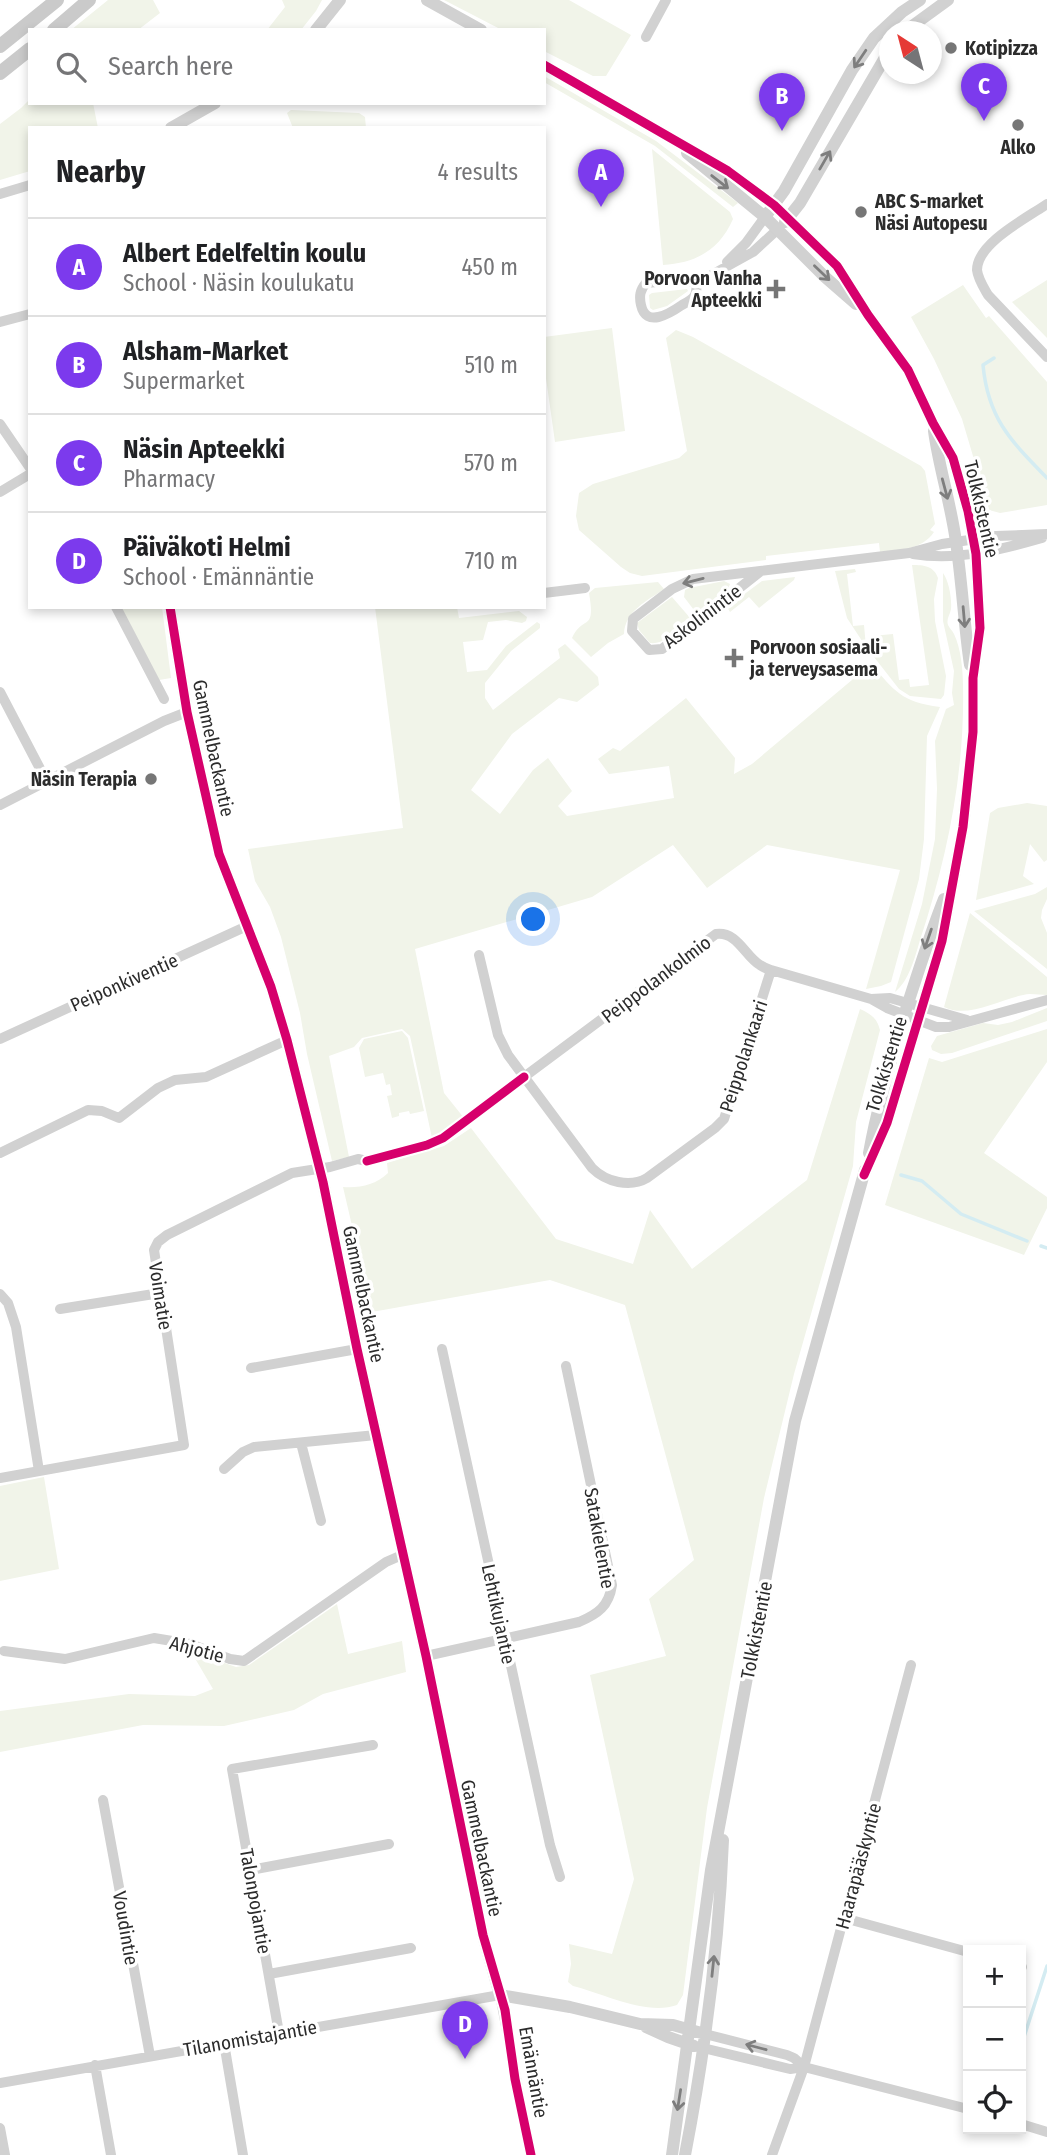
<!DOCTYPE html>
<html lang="en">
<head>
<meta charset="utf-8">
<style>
  body { margin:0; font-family:"Fira Sans Condensed",sans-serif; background:#f2f2f2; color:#202124 }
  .controls { position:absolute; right:21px; bottom:21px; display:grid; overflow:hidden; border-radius:0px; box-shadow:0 4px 10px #0003 }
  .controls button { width:63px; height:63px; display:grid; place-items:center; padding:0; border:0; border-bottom:2px solid #e0e0e0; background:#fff; color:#202124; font:35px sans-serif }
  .compass { position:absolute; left:879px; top:21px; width:63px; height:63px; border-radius:50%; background:#fff; box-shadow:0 4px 10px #0003; rotate:324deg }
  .you { position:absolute; left:534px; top:920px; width:24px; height:24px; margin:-18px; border:5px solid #fff; border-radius:50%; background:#1a73e8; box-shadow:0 0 0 10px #1a73e833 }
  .badge { display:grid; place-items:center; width:46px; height:46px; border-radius:50%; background:#7c3aed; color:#fff; font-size:23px; font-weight:700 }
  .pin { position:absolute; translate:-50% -58px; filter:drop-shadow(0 2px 4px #0008) }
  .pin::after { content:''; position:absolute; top:37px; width:24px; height:21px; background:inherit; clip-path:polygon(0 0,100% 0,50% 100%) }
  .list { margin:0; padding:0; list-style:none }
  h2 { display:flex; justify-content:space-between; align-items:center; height:91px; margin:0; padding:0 28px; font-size:30px }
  h2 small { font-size:23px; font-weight:400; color:#757577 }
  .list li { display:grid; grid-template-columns:46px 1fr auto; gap:21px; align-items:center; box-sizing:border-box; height:98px; padding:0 28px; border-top:2px solid #e0e0e0 }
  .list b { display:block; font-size:26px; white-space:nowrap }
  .list p { margin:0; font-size:23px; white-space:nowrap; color:#757577 }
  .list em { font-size:23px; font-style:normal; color:#757577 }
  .icon { flex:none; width:38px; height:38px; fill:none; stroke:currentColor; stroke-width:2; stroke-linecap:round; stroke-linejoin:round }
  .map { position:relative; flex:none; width:1047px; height:2155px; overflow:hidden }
  .search { position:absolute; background:#fff; box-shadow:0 4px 10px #0003; left:28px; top:28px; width:518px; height:77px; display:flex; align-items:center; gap:18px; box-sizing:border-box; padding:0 24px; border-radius:0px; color:#757577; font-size:26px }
  .panel { position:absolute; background:#fff; box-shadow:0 4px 10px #0003; left:28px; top:126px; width:518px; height:483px; border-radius:0px }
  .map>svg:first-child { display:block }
  .green { fill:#f1f4e9 }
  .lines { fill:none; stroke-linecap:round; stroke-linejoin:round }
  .stream { stroke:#d4ecf2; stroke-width:3.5 }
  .minor { stroke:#d1d1d1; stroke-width:10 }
  .tertiary { stroke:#d1d1d1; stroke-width:12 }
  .secondary { stroke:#cacaca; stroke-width:14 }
  .cycleway-casing { stroke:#fff; stroke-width:13 }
  .cycleway { stroke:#d6006c; stroke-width:9 }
  .oneway { stroke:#7e7e7e }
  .poi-dot { fill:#767676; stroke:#fff; stroke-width:2.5 }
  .labels { text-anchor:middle; stroke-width:7; stroke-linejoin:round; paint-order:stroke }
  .poi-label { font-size:19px; font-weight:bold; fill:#2c2c2c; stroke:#fff; text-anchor:start }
  .street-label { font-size:19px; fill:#2c2c2c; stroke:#fff }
</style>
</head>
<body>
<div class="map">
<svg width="1047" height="2155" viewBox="0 0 1047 2155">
  <rect width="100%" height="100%" fill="#fff"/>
  <path class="green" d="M108 0H153L160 13 138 30H71Z
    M282 0H322L316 11 301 30H267L285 7Z
    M444 0H569L631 35 606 76H593L544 51V30H502Z
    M544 76 656 141 738 203 733 207 655 146 544 82Z
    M30 99V103H93L98 128H30V171L0 180V124L21 108Z
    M291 110 359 113 365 117 366 128H293L287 113Z
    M652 149 730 212 733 219C719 251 695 263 663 265Z
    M1047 280V338L1012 302Z
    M963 285 986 318 989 316 1047 382V505L1000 513 989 510 962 419 934 359 911 317Z
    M687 289 688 291 667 306 653 310 650 308 649 295 652 293Z
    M612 328 625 431 555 442 544 364V337Z
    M676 330 693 337 921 466 925 471 935 524 930 530 934 532C922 550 899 550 880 552L879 543 766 556V560L642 576 630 573 621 567 579 530 576 516 579 493 593 484 679 458 687 451 666 338Z
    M912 565C924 565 934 566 938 578L934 599 935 621 946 676 944 695 941 699 910 696 899 689 874 657 872 636 893 634 899 680 909 679 910 687 929 685Z
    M855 569 856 572 847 574 853 626 864 625 866 647 847 618 835 571Z
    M943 573C949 581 952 599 951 609 950 615 946 619 948 625 950 629 952 630 954 634 961 648 963 671 963 686 965 772 947 859 920 940 915 957 909 981 895 992L922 904 935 839 937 789 935 741 946 709 954 705 952 693 954 671 943 621Z
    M795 577 794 580 759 608 749 597 730 612 727 607 762 581Z
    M724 581 730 584 728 589 697 614 684 597 685 590 689 588Z
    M658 582 664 589C647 601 625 611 624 634L608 643 591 657 572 638C583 614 596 633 589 593L595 588Z
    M672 597 691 619C679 628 665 645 650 643L639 630 637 623Z
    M121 607H162L171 678 159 680Z
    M375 607H457L459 618 519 611 527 617 526 621 522 623 506 620 488 622 483 640 463 642 467 672 487 670 506 646 537 622 540 624V628L511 651 485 683V698L493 710 560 658 558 649 565 644 598 677 599 685 577 702 559 698 512 734 471 790 500 814 533 770 548 758 572 791 558 806 567 816 674 798 669 766 609 774 598 759 613 748 620 751 686 698 735 758 734 774 752 764 871 664C895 691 901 702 940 707L927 736 924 839 919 879 891 982 881 986 866 989 900 870 767 845 707 888 673 845 592 897 415 949 444 1093 464 1118 441 1136 432 1138 410 1036 402 1029 362 1038 354 1047 329 1056 349 1157 332 1161 307 1054 300 1013 281 937 270 907 255 881 248 849 403 828Z
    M1027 803 1047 806V860L1044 862 1030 844 1023 876 1034 884 976 900 990 813 998 808Z
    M1047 887V899L1042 910 1041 918 1047 933V969L974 911 1035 894Z
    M970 913 1047 977V995C1042 995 1036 994 1030 994 1004 996 970 1020 944 1007Z
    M1047 1008V1021L952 1053 941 1054 932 1050 931 1046 937 1036 983 1023 998 1025 1012 1022Z
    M860 1009C871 1014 877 1018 880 1030L856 1122 853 1166 794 1374 764 1498 707 1808 683 1995 677 2005C647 2016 605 1994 573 1986L568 1982 571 1964 569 1944 612 1954 634 1879 590 1675 666 1656 649 1599 694 1560 625 1305 550 1280 372 1312 343 1187C361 1188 375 1185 388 1173L387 1163 444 1146 471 1128 556 1239 633 1264 650 1210 692 1269 807 1180Z
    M1047 1029V1062L984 1153 1047 1197V1208L1024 1255 885 1205 929 1058 942 1062Z
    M402 1031 408 1038 424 1111 410 1114 409 1111 399 1113V1116L392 1118 387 1096 392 1095 390 1084 386 1085 383 1073 365 1077 359 1048 364 1039Z
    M44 1477 59 1569 0 1581V1486Z
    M337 1604 348 1654 402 1641 406 1672 323 1694 294 1710 224 1726 143 1725 0 1752V1711L129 1694 195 1696 213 1689 193 1655 196 1653 236 1667 249 1665Z"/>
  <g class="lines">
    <path class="stream" d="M994 358 983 365C988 419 1011 441 1047 478
      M901 1175 922 1181 961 1214 1027 1241
      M1041 1246 1047 1248
      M1021 2046 1047 1966"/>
    <path class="minor" d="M646 37 666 0
      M0 194 30 185
      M1047 204C1027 218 977 243 977 270 978 279 984 288 988 295L1047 357
      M727 262 746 243 765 217
      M697 283C697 285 696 293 695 295 693 299 686 303 682 305 669 314 646 328 641 305 639 296 640 290 646 283L680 280 697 283 753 252 778 229
      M0 322 30 314
      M0 424 30 468
      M0 492 30 474
      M913 554C957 561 1000 550 1042 538
      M761 571 662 649 649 650 632 631 633 619 672 589 693 579 909 553 942 544 996 536 1047 534
      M544 593 585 588
      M116 607 164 699
      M0 692 47 782
      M0 805 164 721 187 712
      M479 955 498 1035 508 1055 592 1168C606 1182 630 1188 647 1178L715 1128 724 1119 771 970
      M871 999 890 998 967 1020
      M0 1039 247 926
      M524 1077 716 934C737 931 745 956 760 965 763 967 767 969 771 970L871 999 887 1008 936 1027H949L1047 1000
      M0 1153 88 1110 102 1111 119 1118 158 1088 175 1080 206 1077 287 1040
      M0 1294 8 1303 16 1327 39 1471
      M60 1309 160 1293
      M442 1349 550 1845 560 1877
      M251 1368 357 1349
      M301 1443 321 1521
      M224 1469 243 1452 254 1447 376 1435
      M0 1478 184 1445 154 1250 158 1242 167 1235 292 1173 330 1167 358 1159 367 1161
      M4 1651 65 1659 154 1638 190 1644 230 1659 244 1661 386 1562 402 1555
      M426 1656 579 1622C598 1614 609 1606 612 1585L566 1366
      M103 1800 150 2056
      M251 1870 389 1844
      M844 1918 968 1952
      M1021 1966 1022 1967
      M269 1974 411 1948
      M279 2033 232 1769 373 1745
      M705 2034 787 2055 794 2058 804 2067
      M224 2043 243 2155
      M703 2048 790 2069 804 2067 968 2109
      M95 2065 111 2155
      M0 2083 500 1995 531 2155
      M1021 2124 1047 2132
      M0 2128 5 2155
      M772 2155 804 2067 911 1665"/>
    <path class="tertiary" d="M427 0 481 30
      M316 30 340 0
      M904 32 948 0
      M544 65 728 171 774 205 837 266 868 315 908 370 933 423 953 458 968 511 976 554 980 628 973 678V732L963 827 942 941 887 1123 864 1175
      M171 128 215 103
      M687 153 765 217 825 277 856 304
      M765 217 784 191 852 70 874 38 902 12 920 0
      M785 222 800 203 890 49
      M934 431C939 468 951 504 956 542 962 582 964 624 970 665
      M170 607 187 712 219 854 271 987 287 1040 323 1182 357 1349 426 1656 483 1935 500 1995 570 2007 640 2024 673 2025 705 2034
      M869 1153C878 1103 892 1055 907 1006 919 970 930 934 944 899
      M646 2027 668 2037 694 2046
      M672 2155 711 1870 795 1421 865 1170
      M685 2155C705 2051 719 1946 723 1840"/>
    <path class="secondary" d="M54 30 89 0
      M0 46 57 0
      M0 73 30 49"/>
    <g class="cycleway-casing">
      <path id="cycleway" d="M544 65 728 171 774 205 837 266 868 315 908 370 933 423 953 458 968 511 976 554 980 628 973 678V732L963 827 942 941 887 1123 864 1175
        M170 607 187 712 219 854 271 987 287 1040 323 1182 357 1349 426 1656 483 1935 505 2010 515 2079 531 2155
        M367 1161 427 1145 443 1138 524 1077"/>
    </g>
    <use href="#cycleway" class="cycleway"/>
  </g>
  <defs><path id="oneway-shaft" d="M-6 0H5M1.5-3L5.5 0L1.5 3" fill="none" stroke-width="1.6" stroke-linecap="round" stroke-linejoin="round" transform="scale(1.75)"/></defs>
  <g class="oneway">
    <use href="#oneway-shaft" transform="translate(860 59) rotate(124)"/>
    <use href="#oneway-shaft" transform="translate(825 160) rotate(-60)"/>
    <use href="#oneway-shaft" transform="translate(720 182) rotate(38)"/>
    <use href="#oneway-shaft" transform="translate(822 273) rotate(44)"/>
    <use href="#oneway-shaft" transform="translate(945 489) rotate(75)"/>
    <use href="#oneway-shaft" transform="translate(693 581) rotate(166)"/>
    <use href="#oneway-shaft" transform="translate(964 617) rotate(85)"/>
    <use href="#oneway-shaft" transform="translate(928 939) rotate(109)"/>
    <use href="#oneway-shaft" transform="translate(713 1966) rotate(-84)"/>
    <use href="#oneway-shaft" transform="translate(756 2047) rotate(-165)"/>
    <use href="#oneway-shaft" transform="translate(679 2100) rotate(99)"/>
  </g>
  <g class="poi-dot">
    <circle cx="951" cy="48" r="7"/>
    <circle cx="1018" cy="125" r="7"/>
    <circle cx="861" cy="212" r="7"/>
    <path d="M772.5 278.5h7v7h7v7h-7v7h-7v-7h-7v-7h7z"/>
    <path d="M730.5 647.5h7v7h7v7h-7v7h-7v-7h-7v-7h7z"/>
    <circle cx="151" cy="779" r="7"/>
  </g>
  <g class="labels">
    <g class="poi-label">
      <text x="965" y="55">Kotipizza</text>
      <text x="1018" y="154" text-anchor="middle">Alko</text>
      <text x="875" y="208">ABC S-market<tspan x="875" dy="22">Näsi Autopesu</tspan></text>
      <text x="762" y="285" text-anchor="end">Porvoon Vanha<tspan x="762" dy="22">Apteekki</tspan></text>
      <text x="750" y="654">Porvoon sosiaali-<tspan x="750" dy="22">ja terveysasema</tspan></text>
      <text x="137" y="786" text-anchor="end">Näsin Terapia</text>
    </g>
    <g class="street-label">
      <text transform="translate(982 509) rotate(77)" y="7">Tolkkistentie</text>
      <text transform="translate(702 616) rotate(-37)" y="7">Askolinintie</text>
      <text transform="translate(214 748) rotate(78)" y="7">Gammelbackantie</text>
      <text transform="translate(656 979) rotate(-37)" y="7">Peippolankolmio</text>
      <text transform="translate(124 982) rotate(-24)" y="7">Peiponkiventie</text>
      <text transform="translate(743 1056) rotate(-72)" y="7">Peippolankaari</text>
      <text transform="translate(886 1064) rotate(-73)" y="7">Tolkkistentie</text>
      <text transform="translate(364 1294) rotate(78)" y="7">Gammelbackantie</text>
      <text transform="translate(161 1296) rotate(81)" y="7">Voimatie</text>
      <text transform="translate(600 1538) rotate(80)" y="7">Satakielentie</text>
      <text transform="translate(499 1614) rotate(78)" y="7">Lehtikujantie</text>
      <text transform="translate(756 1630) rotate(-79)" y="7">Tolkkistentie</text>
      <text transform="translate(197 1649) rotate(15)" y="7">Ahjotie</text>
      <text transform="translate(482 1848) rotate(78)" y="7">Gammelbackantie</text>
      <text transform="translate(858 1866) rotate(-75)" y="7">Haarapääskyntie</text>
      <text transform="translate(256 1901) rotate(80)" y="7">Talonpojantie</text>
      <text transform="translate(126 1928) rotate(80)" y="7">Voudintie</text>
      <text transform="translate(250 2038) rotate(-10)" y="7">Tilanomistajantie</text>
      <text transform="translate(534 2072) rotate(80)" y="7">Emännäntie</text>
    </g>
  </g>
</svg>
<div class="controls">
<button>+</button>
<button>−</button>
<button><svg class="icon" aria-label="locate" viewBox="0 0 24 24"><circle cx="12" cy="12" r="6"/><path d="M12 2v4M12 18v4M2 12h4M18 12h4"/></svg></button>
</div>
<svg class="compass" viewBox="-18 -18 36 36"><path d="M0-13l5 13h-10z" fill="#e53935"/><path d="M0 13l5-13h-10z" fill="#757577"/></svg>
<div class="you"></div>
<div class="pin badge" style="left:601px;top:207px">A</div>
<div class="pin badge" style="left:782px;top:131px">B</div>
<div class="pin badge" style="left:984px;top:121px">C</div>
<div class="pin badge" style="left:465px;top:2059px">D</div>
<div class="search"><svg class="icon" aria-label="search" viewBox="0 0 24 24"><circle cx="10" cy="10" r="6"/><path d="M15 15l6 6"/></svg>Search here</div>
<section class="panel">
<h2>Nearby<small>4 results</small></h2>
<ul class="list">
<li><span class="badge">A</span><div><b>Albert Edelfeltin koulu</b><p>School · Näsin koulukatu</p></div><em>450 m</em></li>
<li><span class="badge">B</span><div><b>Alsham-Market</b><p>Supermarket</p></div><em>510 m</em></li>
<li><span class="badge">C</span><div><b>Näsin Apteekki</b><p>Pharmacy</p></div><em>570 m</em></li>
<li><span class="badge">D</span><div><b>Päiväkoti Helmi</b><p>School · Emännäntie</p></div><em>710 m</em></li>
</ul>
</section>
</div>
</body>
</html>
